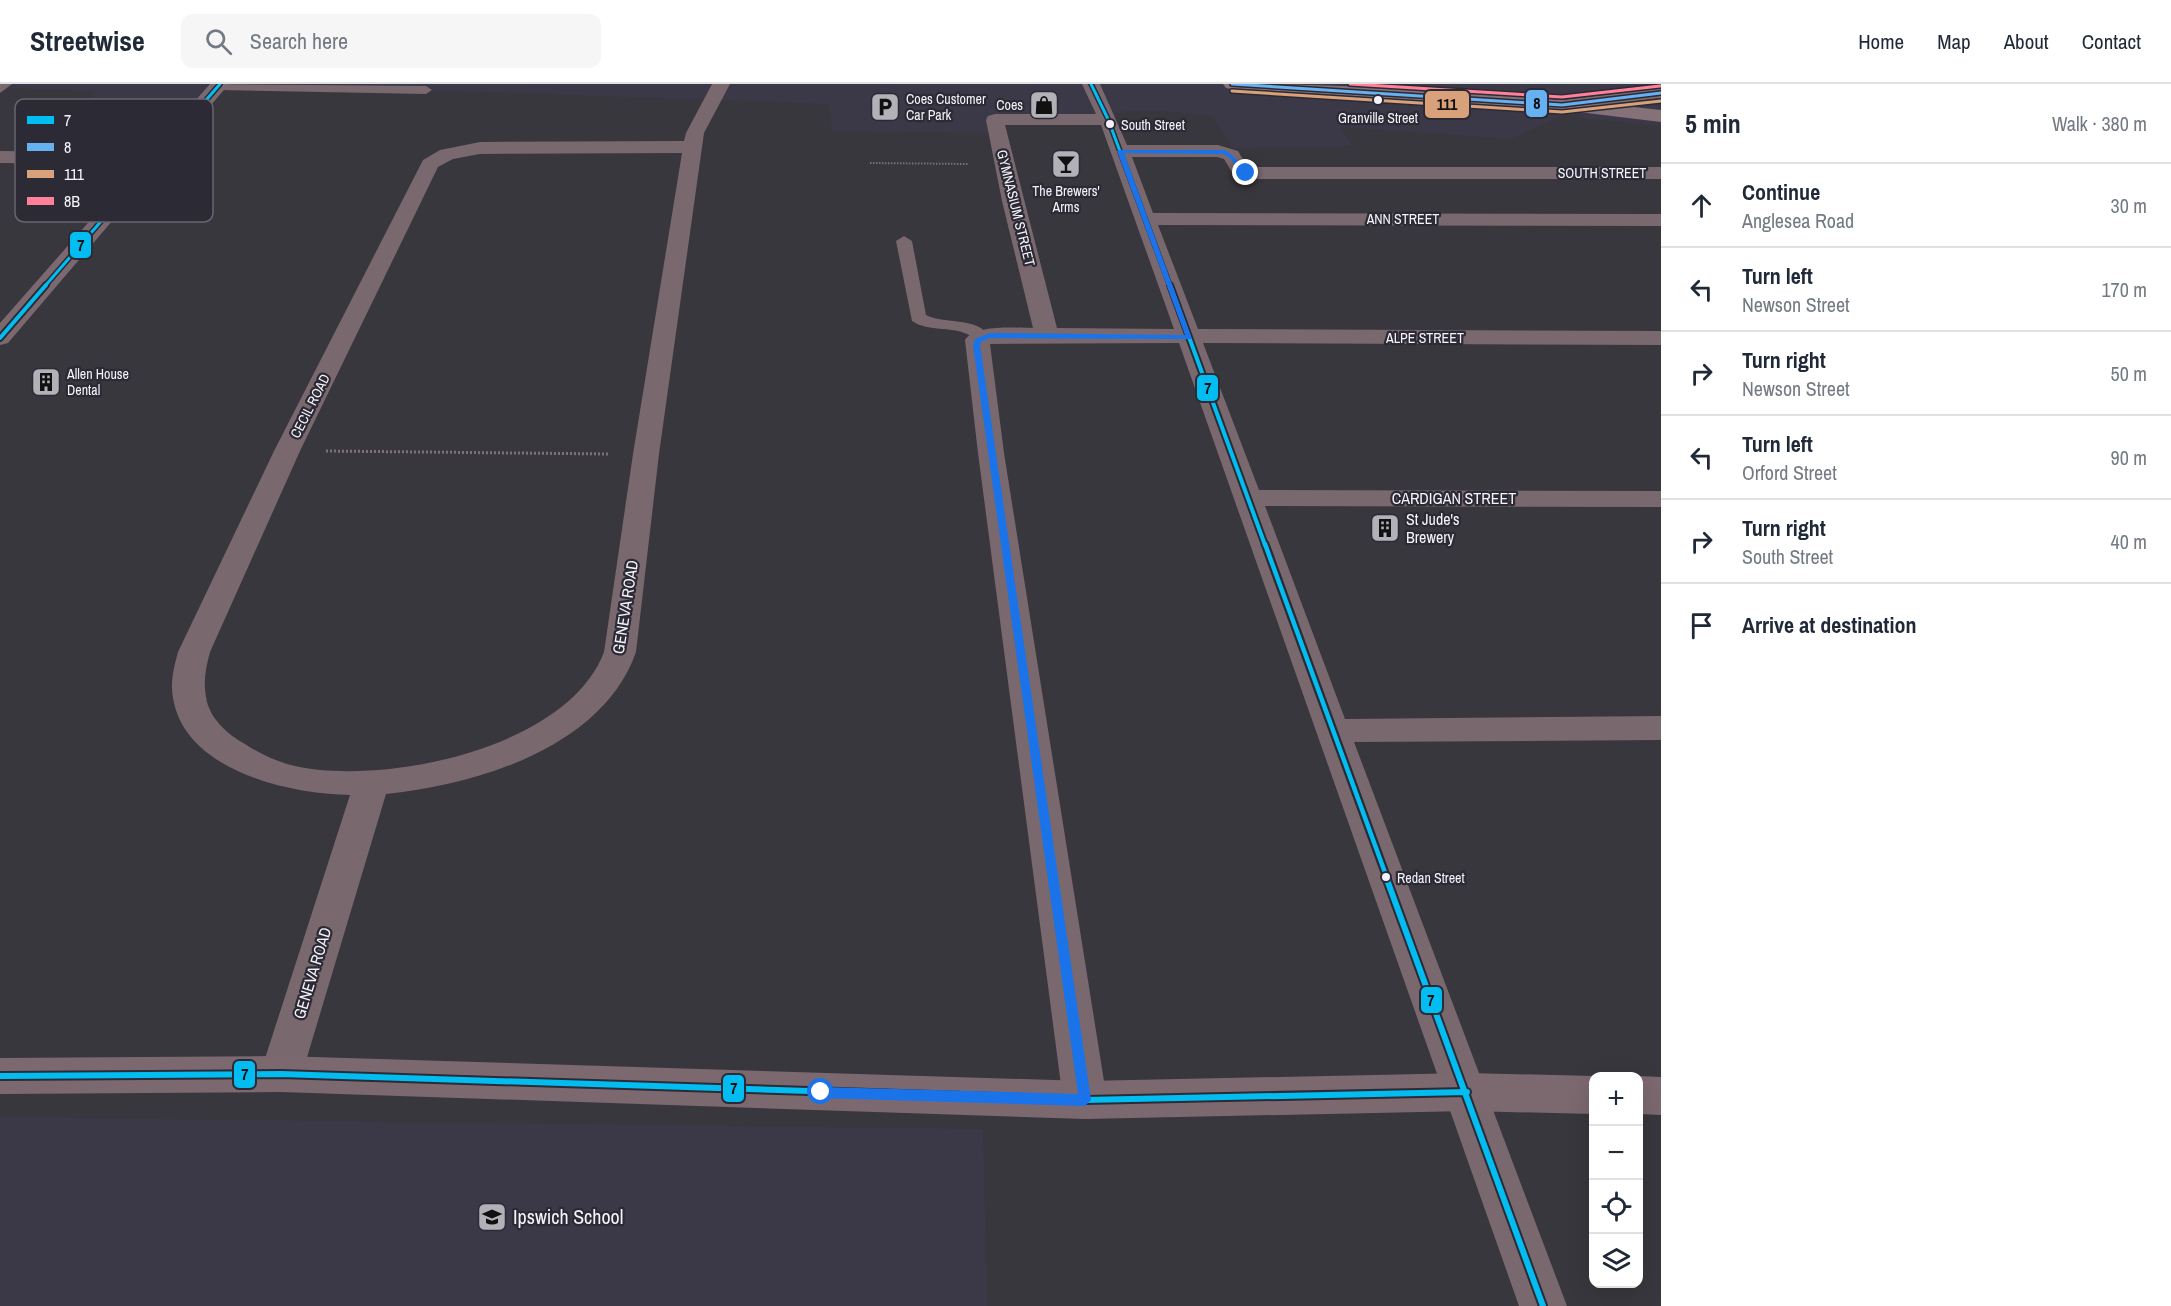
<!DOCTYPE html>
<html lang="en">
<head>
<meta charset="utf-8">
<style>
  body { margin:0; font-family:"Archivo Narrow",sans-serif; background:#f6f6f7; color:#1f2937 }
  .controls { position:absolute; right:18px; bottom:18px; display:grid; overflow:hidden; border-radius:12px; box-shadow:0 6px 24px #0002 }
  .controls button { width:54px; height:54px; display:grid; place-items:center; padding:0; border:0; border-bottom:2px solid #e0e1e3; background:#fff; color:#1f2937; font:30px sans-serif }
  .stop { position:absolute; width:18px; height:18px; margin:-14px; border:4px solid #1a73e8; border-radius:50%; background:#fff }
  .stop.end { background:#1a73e8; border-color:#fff; box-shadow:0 2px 6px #0008 }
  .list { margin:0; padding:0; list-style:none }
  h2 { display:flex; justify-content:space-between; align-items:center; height:78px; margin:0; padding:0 24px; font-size:26px }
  h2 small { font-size:20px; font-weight:400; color:#747a83 }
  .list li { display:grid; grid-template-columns:39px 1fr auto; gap:18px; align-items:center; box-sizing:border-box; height:84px; padding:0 24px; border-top:2px solid #e0e1e3 }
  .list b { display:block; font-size:22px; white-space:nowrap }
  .list p { margin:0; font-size:20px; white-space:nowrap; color:#747a83 }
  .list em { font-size:20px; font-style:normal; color:#747a83 }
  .icon { flex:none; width:33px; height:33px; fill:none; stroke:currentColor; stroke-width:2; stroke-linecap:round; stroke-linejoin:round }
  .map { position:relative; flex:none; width:1661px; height:1222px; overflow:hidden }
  header { display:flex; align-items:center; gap:36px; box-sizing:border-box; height:84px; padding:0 30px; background:#fff; border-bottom:2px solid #e0e1e3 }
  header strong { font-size:28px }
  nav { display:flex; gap:33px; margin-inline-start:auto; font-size:21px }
  .search { width:420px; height:54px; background:#f6f6f7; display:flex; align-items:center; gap:15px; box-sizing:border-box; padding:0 21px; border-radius:12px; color:#747a83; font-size:22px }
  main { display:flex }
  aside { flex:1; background:#fff }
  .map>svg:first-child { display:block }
  .built { fill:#3b3948 }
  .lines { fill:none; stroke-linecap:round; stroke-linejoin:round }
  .path-far1 { stroke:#7c7276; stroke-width:2; stroke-dasharray:1.5 1.5; stroke-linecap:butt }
  .path { stroke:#7c7276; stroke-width:3; stroke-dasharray:2 2; stroke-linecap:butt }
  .lane { fill:#79686d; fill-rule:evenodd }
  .street { fill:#79686d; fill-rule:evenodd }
  .secondary { fill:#7c6970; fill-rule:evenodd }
  .primary { fill:#857178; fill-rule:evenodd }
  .bus-1-far3-casing { stroke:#2c2a35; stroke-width:6 }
  .bus-1-far2-casing { stroke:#2c2a35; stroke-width:8 }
  .bus-1-far1-casing { stroke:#2c2a35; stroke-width:9 }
  .bus-1-casing { stroke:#2c2a35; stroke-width:10 }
  .bus-2-casing { stroke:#2c2a35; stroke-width:6 }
  .bus-3-casing { stroke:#2c2a35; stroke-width:6 }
  .bus-4-casing { stroke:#2c2a35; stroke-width:6 }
  .bus-1-far3 { stroke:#01bdf2; stroke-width:3 }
  .bus-1-far2 { stroke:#01bdf2; stroke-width:4 }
  .bus-1-far1 { stroke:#01bdf2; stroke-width:4.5 }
  .bus-1 { stroke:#01bdf2; stroke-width:6 }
  .bus-2 { stroke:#66b1f2; stroke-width:3 }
  .bus-3 { stroke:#d9a179; stroke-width:3 }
  .bus-4 { stroke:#ff8098; stroke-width:3 }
  .route { fill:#1a73e8 }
  .bus-dot { fill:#f4f3fa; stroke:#2c2a35; stroke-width:2 }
  .labels { text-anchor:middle; stroke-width:4.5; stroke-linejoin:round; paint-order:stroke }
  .far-poi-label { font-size:14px; fill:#f4f3fa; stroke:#2c2a35; text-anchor:start }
  .bus-label { font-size:14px; fill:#f4f3fa; stroke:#2c2a35; text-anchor:start }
  .far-street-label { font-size:14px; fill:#f4f3fa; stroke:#2c2a35 }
  .street-label { font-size:16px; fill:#f4f3fa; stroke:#2c2a35 }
  .poi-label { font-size:16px; fill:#f4f3fa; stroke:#2c2a35; text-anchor:start }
  .near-poi-label { font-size:20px; fill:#f4f3fa; stroke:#2c2a35; text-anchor:start }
  .key { fill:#2c2a35; stroke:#686670; stroke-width:1.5 }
  .key-label { font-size:16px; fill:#f4f3fa }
  .line-badge { stroke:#2c2a35; stroke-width:2 }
  .pale-badge-label { font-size:16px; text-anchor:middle; font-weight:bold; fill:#111 }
</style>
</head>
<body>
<header>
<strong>Streetwise</strong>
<div class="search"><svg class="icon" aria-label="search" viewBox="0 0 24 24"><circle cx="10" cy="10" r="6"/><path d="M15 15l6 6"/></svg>Search here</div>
<nav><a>Home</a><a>Map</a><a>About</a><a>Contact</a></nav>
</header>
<main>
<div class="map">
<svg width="1661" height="1222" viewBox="0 0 1661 1222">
  <rect width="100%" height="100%" fill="#38373d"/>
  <path class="built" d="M0 0H1661V42L1589 35 1566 30 1511 55 1341 43 1352 62 1233 64 1212 32 1163 27H1123L1108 35 991 34 989 49 832 47 829 20 426 6 219 2 183 53H44L97 7 0 4Z
    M0 1033 983 1045 987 1222H0Z"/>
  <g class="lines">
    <path class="path-far1" d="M870 79 969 80"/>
    <path class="path" d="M326 367 610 370"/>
    <path class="lane" d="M0 0H12L0 9Z
      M213 0 426 2 432 6 426 10 218 6 213 5Z
      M26 106H125L132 110 125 114 21 113 19 110Z
      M904 152 912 157 926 231C947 241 975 232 991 253L988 257C978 259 975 254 967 250 950 242 928 248 912 237L896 157Z"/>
    <path class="street" d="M712 0H730L704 49 659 370 636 568C603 663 477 701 386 710L302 990 296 1003 281 1008 266 1003 260 990 350 711C289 710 185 687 173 614 170 598 174 583 178 568L274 367 423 76 440 66 480 58 684 57 686 49ZM682 69 633 370 604 568C568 664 385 702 295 682 277 678 260 670 245 660 227 650 209 634 206 613 203 597 206 583 210 568L300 367 438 83 453 75 480 70Z
      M1082 0H1100L1127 61H1218L1238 67 1247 82 1251 83H1661V95H1250L1233 90 1224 75 1217 73H1132L1153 129 1661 130V142L1158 141 1198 245 1661 247V261L1203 259 1259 406 1661 407V423L1265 422 1345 635 1661 632V656L1354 658 1567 1222H1519L1179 259 990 260 1004 369 1107 1016 1100 1029 1085 1035 1070 1029 1063 1016 978 369 965 256C976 240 1016 244 1033 244L1002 117 986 36 988 32 995 30H1096ZM1005 41H1101L1174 245 1057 244Z
      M0 67 154 69 161 71 164 75 161 79 154 81 0 79Z"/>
    <path class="secondary" d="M210 0H229L8 259 0 261V239Z
      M1661 4V14L1562 26 1556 25 1553 21 1556 17 1562 16Z
      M281 972 1085 997 1467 989 1595 992 1594 1030 1467 1027 1085 1035 281 1008 0 1010V974Z
      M1637 992H1638L1661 993V1031L1638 1030Z"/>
    <path class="primary" d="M1223 0C1369 0 1516 10 1661 26V38L1562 26 1232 5 1226 4Z"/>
    <g class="bus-1-far3-casing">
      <path id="bus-1-far3" d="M1091 0 1108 35 1170 202
        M45 202 220 0"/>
    </g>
    <g class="bus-1-far2-casing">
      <path id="bus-1-far2" d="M1170 201 1265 461
        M0 254 46 201"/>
    </g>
    <g class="bus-1-far1-casing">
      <path id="bus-1-far1" d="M1265 460 1387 794"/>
    </g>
    <g class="bus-1-casing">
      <path id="bus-1" d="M1386 793 1543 1222
        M0 992 281 990 1085 1016 1467 1008"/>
    </g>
    <g class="bus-2-casing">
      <path id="bus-2" d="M1232 0 1562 21 1661 9"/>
    </g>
    <g class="bus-3-casing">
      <path id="bus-3" d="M1232 7 1562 28 1661 17"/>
    </g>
    <g class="bus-4-casing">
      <path id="bus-4" d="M1350 0 1562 13 1660 2"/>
    </g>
    <use href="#bus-1-far3" class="bus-1-far3"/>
    <use href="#bus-1-far2" class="bus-1-far2"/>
    <use href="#bus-1-far1" class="bus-1-far1"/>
    <use href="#bus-1" class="bus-1"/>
    <use href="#bus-2" class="bus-2"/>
    <use href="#bus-3" class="bus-3"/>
    <use href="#bus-4" class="bus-4"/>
  </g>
  <path class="route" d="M1120 66H1224C1236 71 1239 82 1249 89L1246 90C1235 86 1234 74 1223 70L1124 69 1192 255 990 254 981 258 980 261 1091 1016 1085 1022 821 1014 815 1008 821 1003 1078 1010 973 261 975 255 990 249 1185 251 1117 67Z"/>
  <defs>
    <g id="shop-square" transform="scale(1.5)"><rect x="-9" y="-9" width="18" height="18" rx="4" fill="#b2b1b8" stroke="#2c2a35"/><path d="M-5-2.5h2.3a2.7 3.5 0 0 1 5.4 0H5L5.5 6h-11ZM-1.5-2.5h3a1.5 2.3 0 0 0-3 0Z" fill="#111"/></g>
    <g id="parking-square" transform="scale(1.5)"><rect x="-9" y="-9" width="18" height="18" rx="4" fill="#b2b1b8" stroke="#2c2a35"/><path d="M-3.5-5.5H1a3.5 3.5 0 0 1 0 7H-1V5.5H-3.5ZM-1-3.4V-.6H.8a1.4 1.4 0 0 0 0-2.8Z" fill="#111"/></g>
    <g id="bar-square" transform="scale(1.5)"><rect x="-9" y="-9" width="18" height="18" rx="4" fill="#b2b1b8" stroke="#2c2a35"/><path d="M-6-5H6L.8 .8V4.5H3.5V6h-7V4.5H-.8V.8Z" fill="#111"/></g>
    <g id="building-square" transform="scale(1.5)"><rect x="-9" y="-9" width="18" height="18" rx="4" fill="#b2b1b8" stroke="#2c2a35"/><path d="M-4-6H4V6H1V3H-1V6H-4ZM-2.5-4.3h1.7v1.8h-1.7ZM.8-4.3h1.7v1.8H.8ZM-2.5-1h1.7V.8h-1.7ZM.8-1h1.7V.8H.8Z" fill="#111"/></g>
    <g id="school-square" transform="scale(1.5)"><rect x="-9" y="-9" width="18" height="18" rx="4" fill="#b2b1b8" stroke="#2c2a35"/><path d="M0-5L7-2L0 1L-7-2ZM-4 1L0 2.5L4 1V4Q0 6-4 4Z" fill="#111"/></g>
  </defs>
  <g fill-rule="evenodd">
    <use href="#shop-square" x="1044" y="21"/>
    <use href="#parking-square" x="885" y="23"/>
    <use href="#bar-square" x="1066" y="80"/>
    <use href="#building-square" x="46" y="298"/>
    <use href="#building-square" x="1385" y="444"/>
    <use href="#school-square" x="492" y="1133"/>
  </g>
  <g class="bus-dot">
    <circle cx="1378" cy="16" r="5"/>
    <circle cx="1110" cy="40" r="5"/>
    <circle cx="1386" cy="793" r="5"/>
  </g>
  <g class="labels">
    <g class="far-poi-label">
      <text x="906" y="20">Coes Customer<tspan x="906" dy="16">Car Park</tspan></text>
      <text x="1023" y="26" text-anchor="end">Coes</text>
      <text x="1066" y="112" text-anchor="middle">The Brewers'<tspan x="1066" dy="16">Arms</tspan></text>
      <text x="67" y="295">Allen House<tspan x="67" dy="16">Dental</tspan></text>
    </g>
    <g class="bus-label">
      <text x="1378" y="39" text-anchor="middle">Granville Street</text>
      <text x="1121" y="46">South Street</text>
      <text x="1397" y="799">Redan Street</text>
    </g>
    <g class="far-street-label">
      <text x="1602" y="94">SOUTH STREET</text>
      <text transform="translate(1016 124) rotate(76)" y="5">GYMNASIUM STREET</text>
      <text x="1403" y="140">ANN STREET</text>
      <text x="1425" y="259">ALPE STREET</text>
      <text transform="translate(310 322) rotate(-63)" y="5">CECIL ROAD</text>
    </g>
    <g class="street-label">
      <text x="1454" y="420">CARDIGAN STREET</text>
      <text transform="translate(625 523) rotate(-81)" y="6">GENEVA ROAD</text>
      <text transform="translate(312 889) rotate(-73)" y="6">GENEVA ROAD</text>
    </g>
    <g class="poi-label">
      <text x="1406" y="441">St Jude's<tspan x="1406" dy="18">Brewery</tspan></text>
    </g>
    <g class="near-poi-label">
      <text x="513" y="1140">Ipswich School</text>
    </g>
  </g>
  <rect x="15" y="15" width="198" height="123" rx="9" class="key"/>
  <rect x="27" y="32" width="27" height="8" fill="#01bdf2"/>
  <rect x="27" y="59" width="27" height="8" fill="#66b1f2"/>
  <rect x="27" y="86" width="27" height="8" fill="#d9a179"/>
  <rect x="27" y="113" width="27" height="8" fill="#ff8098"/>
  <g class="key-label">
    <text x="64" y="42">7</text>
    <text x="64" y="69">8</text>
    <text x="64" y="96">111</text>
    <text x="64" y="123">8B</text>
  </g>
  <g class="line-badge">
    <rect x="1525" y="5" width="23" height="29" rx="6" fill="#66b1f2"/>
    <rect x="1424" y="6" width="46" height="29" rx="6" fill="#d9a179"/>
    <rect x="69" y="147" width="23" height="28" rx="6" fill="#01bdf2"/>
    <rect x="1196" y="290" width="23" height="28" rx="6" fill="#01bdf2"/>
    <rect x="1420" y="902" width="23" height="28" rx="6" fill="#01bdf2"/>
    <rect x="233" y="976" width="23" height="29" rx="6" fill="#01bdf2"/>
    <rect x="722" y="990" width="23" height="29" rx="6" fill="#01bdf2"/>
  </g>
  <g class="pale-badge-label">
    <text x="1537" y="25">8</text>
    <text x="1447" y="26">111</text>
    <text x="81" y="167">7</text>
    <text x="1208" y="310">7</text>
    <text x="1431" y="922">7</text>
    <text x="245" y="996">7</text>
    <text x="734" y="1010">7</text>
  </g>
</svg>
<div class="controls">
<button>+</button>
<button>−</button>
<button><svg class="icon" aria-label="locate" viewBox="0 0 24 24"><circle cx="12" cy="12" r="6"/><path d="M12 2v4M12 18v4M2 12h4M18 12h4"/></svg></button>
<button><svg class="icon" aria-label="layers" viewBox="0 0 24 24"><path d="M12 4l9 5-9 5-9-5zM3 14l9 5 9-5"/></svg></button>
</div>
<div class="stop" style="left:821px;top:1008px"></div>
<div class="stop end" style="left:1246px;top:89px"></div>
</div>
<aside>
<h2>5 min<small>Walk · 380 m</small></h2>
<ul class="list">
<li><svg class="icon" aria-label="ahead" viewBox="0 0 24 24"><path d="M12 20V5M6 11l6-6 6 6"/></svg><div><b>Continue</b><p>Anglesea Road</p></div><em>30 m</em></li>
<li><svg class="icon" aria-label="left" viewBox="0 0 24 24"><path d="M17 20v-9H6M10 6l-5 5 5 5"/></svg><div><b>Turn left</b><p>Newson Street</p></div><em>170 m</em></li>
<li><svg class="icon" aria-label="right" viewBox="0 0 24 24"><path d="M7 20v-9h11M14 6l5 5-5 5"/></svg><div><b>Turn right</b><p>Newson Street</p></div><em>50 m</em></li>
<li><svg class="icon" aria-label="left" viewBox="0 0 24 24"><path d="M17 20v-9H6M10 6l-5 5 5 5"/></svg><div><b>Turn left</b><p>Orford Street</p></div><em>90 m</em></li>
<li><svg class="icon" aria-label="right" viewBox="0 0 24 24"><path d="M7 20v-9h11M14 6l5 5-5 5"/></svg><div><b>Turn right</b><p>South Street</p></div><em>40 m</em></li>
<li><svg class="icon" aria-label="arrive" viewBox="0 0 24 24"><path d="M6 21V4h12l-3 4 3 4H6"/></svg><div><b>Arrive at destination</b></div></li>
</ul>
</aside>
</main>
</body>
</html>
